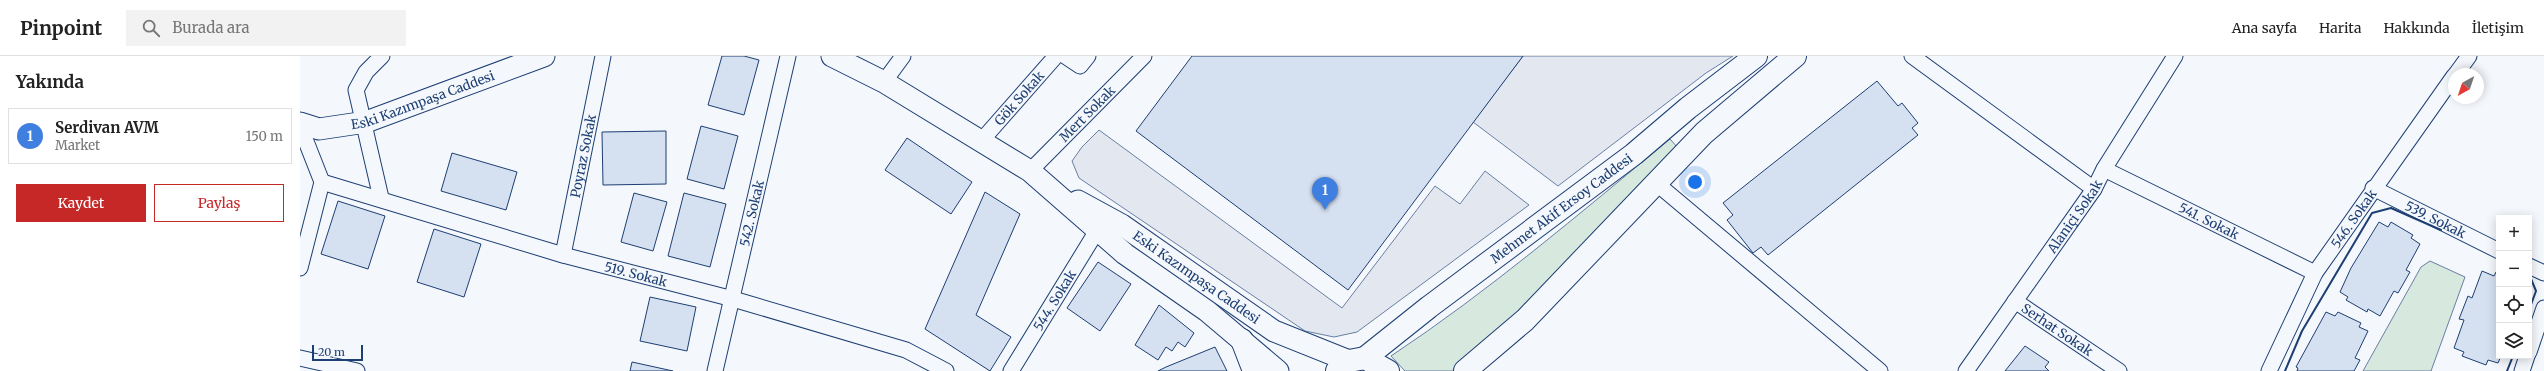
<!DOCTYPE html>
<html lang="tr">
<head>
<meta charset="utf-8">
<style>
  body { margin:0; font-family:Merriweather,serif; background:#f2f2f2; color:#222 }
  .controls { position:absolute; right:12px; bottom:12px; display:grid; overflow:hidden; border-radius:0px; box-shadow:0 2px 10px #0003 }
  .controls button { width:36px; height:36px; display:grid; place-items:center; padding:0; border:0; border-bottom:1px solid #e0e0e0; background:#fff; color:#222; font:20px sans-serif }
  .compass { position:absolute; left:2148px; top:12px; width:36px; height:36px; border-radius:50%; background:#fff; box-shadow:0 2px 10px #0003; rotate:220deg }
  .scale { position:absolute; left:12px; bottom:10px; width:51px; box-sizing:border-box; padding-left:4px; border:2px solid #1d3f73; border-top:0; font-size:11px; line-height:14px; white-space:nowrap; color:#1d3f73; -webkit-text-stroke:3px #f4f7fb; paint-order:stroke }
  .you { position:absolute; left:1395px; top:126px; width:14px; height:14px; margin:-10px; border:3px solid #fff; border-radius:50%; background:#1a73e8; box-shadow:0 0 0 6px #1a73e833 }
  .badge { display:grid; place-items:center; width:26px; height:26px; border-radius:50%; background:#c62828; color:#fff; font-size:13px; font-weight:700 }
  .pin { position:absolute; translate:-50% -33px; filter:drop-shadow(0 1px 2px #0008) }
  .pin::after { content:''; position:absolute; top:21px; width:14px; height:12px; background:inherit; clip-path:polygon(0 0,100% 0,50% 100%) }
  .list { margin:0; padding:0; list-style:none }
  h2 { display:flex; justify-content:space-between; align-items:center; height:52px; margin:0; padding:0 16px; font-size:17px }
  h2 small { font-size:13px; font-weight:400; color:#767676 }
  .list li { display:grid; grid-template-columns:26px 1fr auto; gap:12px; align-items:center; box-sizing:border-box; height:56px; margin:0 8px 8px; padding:0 8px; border:1px solid #e0e0e0; border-radius:0px }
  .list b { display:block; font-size:15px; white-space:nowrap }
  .list p { margin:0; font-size:13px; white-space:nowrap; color:#767676 }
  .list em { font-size:13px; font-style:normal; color:#767676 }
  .actions { display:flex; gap:8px; padding:12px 16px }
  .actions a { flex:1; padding:9px 0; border:1px solid #c62828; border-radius:0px; text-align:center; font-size:14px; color:#c62828 }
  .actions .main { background:#c62828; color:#fff }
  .icon { flex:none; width:22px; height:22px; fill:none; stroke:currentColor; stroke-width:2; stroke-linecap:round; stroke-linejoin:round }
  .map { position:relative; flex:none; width:2244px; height:315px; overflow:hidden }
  header { display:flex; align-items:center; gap:24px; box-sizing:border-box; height:56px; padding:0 20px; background:#fff; border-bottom:1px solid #e0e0e0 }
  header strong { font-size:19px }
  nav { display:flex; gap:22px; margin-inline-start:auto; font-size:14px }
  .search { width:280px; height:36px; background:#f2f2f2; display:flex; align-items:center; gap:10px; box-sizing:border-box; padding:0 14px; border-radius:0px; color:#767676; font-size:15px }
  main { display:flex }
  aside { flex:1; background:#fff }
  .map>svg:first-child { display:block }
  .green { fill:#d7e8df; stroke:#687fa3 }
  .parking { fill:#e3e8f0; stroke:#687fa3 }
  .building { fill:#d5e0f0; stroke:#1d3f73 }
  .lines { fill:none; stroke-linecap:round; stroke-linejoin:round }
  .street-casing { stroke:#1d3f73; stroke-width:17 }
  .secondary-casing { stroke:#1d3f73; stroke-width:23 }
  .primary-casing { stroke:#1d3f73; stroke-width:24 }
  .street { stroke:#f4f7fb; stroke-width:15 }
  .secondary { stroke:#f4f7fb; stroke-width:21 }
  .primary { stroke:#f4f7fb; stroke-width:22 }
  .wall { stroke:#1d3f73; stroke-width:2 }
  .labels { text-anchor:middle; stroke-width:3; stroke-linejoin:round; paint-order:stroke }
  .street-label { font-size:13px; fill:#1d3f73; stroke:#f4f7fb }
</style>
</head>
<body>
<header>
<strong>Pinpoint</strong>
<div class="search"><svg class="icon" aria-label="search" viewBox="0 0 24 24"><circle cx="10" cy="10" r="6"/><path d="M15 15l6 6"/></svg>Burada ara</div>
<nav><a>Ana sayfa</a><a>Harita</a><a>Hakkında</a><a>İletişim</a></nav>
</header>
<main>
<aside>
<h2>Yakında<small></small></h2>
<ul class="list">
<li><span class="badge" style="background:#3f7fe0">1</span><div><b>Serdivan AVM</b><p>Market</p></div><em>150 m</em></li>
</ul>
<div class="actions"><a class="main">Kaydet</a><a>Paylaş</a></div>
</aside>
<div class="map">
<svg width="2244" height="315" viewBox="0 0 2244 315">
  <rect width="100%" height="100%" fill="#f4f7fb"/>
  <path class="green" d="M1370 83 1378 92 1262 220 1157 315H1105L1091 300C1189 235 1279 158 1370 83Z
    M2130 205 2165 221 2131 315H2063L2121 211Z"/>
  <path class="parking" d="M1223 0H1433L1406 17 1258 130 1173 66Z
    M799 74 1042 252 1135 130 1160 148 1185 115 1229 149 1057 276 1034 281 1005 275 779 122 772 105 782 91Z"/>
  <path class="building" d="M422 0H444L459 4 444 59 408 49Z
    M892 0H1223L1048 234 836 75Z
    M1577 25 1598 50 1602 47 1618 67 1612 72 1618 79 1468 199 1461 191 1453 197 1427 164 1433 159 1423 147Z
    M401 70 438 80 424 133 387 123Z
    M366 75V128L303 129 302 76Z
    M607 82 672 126 651 158 585 114Z
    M152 97 217 116 206 154 141 135Z
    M685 136 720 158 676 259 711 281 690 315 625 273Z
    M334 137 367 146 353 195 321 186Z
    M384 137 426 148 410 211 368 200Z
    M38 145 85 160 68 213 21 198Z
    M2079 166 2088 171 2091 166 2113 179 2111 182 2120 188 2106 214 2110 216 2098 237 2094 235 2080 260 2068 253 2067 256 2046 244 2048 241 2040 236 2051 212Z
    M134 173 181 188 164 241 117 226Z
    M798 206 831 228 800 275 767 252Z
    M2182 215 2194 220 2196 216 2199 217 2201 300 2198 307 2188 304 2186 309 2162 300 2164 296 2154 292 2164 264 2159 263 2168 240 2172 242Z
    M350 241 396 251 387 295 340 285Z
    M859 249 894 277 885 291 878 286 872 295 866 291 858 304 835 289Z
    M2026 256 2035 260 2038 256 2061 267 2059 271 2068 275 2055 302 2060 304 2054 315H1997L1998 312 1996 311Z
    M1725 290 1749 306 1745 311 1749 315H1705Z
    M915 291 927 315H858L866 311Z
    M332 306 373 315H330Z"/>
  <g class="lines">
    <g class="street-casing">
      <g id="street">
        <path d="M765 0 780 10 788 0"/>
        <path d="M1612 0 1794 133"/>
        <path d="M2156 18 2169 0"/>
        <path d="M584 26 603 0"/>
        <path d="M0 70 22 126 0 212"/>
        <path id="s1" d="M682 84 756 0"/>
        <path id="s2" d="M1804 113 2015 217"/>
        <path id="s3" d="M730 115 844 0"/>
        <path id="s4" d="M22 126 263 199 433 243 606 294 646 315"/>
        <path d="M1356 127 1580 315"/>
        <path id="s5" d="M2073 132 2199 195"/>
        <path d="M81 142 56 34 66 16 82 0"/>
        <path id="s6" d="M263 199 303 0"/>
        <path d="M2229 210 2244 217"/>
        <path id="s7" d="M1715 245 1819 315"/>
        <path d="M2229 296 2244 252"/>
        <path d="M0 302 57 315"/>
        <path id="s8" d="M415 315 488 0"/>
        <path id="s9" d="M711 315 798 173"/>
        <path id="s10" d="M1666 315 1794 133 1804 113 1875 0"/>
        <path id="s11" d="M1969 315 2015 217 2154 20"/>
        <path d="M2222 315 2227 300"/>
      </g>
    </g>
    <g class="secondary-casing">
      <g id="secondary">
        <path d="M532 0 584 26 730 115 825 198 907 255 978 315"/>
        <path id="s12" d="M0 67 19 73 66 66 244 0"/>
        <path id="s13" d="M778 145 822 169 974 275 1049 305"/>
      </g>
    </g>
    <g class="primary-casing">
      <g id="primary">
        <path d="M942 284 954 315"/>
        <path id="s14" d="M1065 302 1129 251 1334 98 1388 52 1456 0"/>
        <path d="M1037 315 1049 305 1065 302 1088 315"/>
        <path d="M1165 315 1225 264 1404 77 1495 0"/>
      </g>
    </g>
    <use href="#street" class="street"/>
    <use href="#secondary" class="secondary"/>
    <use href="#primary" class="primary"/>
    <path class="wall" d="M2229 218 2236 235 2229 254
      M1985 315 2002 275 2072 157 2091 152 2141 174
      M2207 315 2213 300"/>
  </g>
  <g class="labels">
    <g class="street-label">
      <text dy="5" stroke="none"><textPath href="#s1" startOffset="56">Gök Sokak</textPath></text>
      <text dy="5" stroke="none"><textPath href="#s12" startOffset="128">Eski Kazımpaşa Caddesi</textPath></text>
      <text dy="5" stroke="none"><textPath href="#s3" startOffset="81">Mert Sokak</textPath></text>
      <text dy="5" stroke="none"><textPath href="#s6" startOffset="101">Poyraz Sokak</textPath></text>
      <text dy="5" stroke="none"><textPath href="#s14" startOffset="247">Mehmet Akif Ersoy Caddesi</textPath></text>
      <text dy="5" stroke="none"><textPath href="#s8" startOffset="162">542. Sokak</textPath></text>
      <text dy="5" stroke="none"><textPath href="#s10" startOffset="189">Alaniçi Sokak</textPath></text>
      <text dy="5" stroke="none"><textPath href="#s11" startOffset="175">546. Sokak</textPath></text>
      <text dy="5" stroke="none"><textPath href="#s5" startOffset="70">539. Sokak</textPath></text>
      <text dy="5" stroke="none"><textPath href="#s2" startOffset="117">541. Sokak</textPath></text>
      <text dy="5" stroke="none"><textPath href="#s4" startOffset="327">519. Sokak</textPath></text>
      <text dy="5" stroke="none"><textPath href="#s13" startOffset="141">Eski Kazımpaşa Caddesi</textPath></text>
      <text dy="5" stroke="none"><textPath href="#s9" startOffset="83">544. Sokak</textPath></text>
      <text dy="5" stroke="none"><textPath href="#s7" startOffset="51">Serhat Sokak</textPath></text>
    </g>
  </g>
</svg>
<div class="controls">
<button>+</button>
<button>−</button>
<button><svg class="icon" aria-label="locate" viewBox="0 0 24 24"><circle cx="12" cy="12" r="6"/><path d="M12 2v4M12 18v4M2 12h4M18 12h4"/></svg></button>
<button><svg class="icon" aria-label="layers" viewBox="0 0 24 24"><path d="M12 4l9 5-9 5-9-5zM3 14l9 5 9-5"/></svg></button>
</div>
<svg class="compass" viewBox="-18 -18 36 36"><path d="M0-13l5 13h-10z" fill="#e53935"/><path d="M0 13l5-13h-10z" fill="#767676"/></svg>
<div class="scale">20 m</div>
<div class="you"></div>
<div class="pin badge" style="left:1025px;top:154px;background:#3f7fe0">1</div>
</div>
</main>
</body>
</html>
